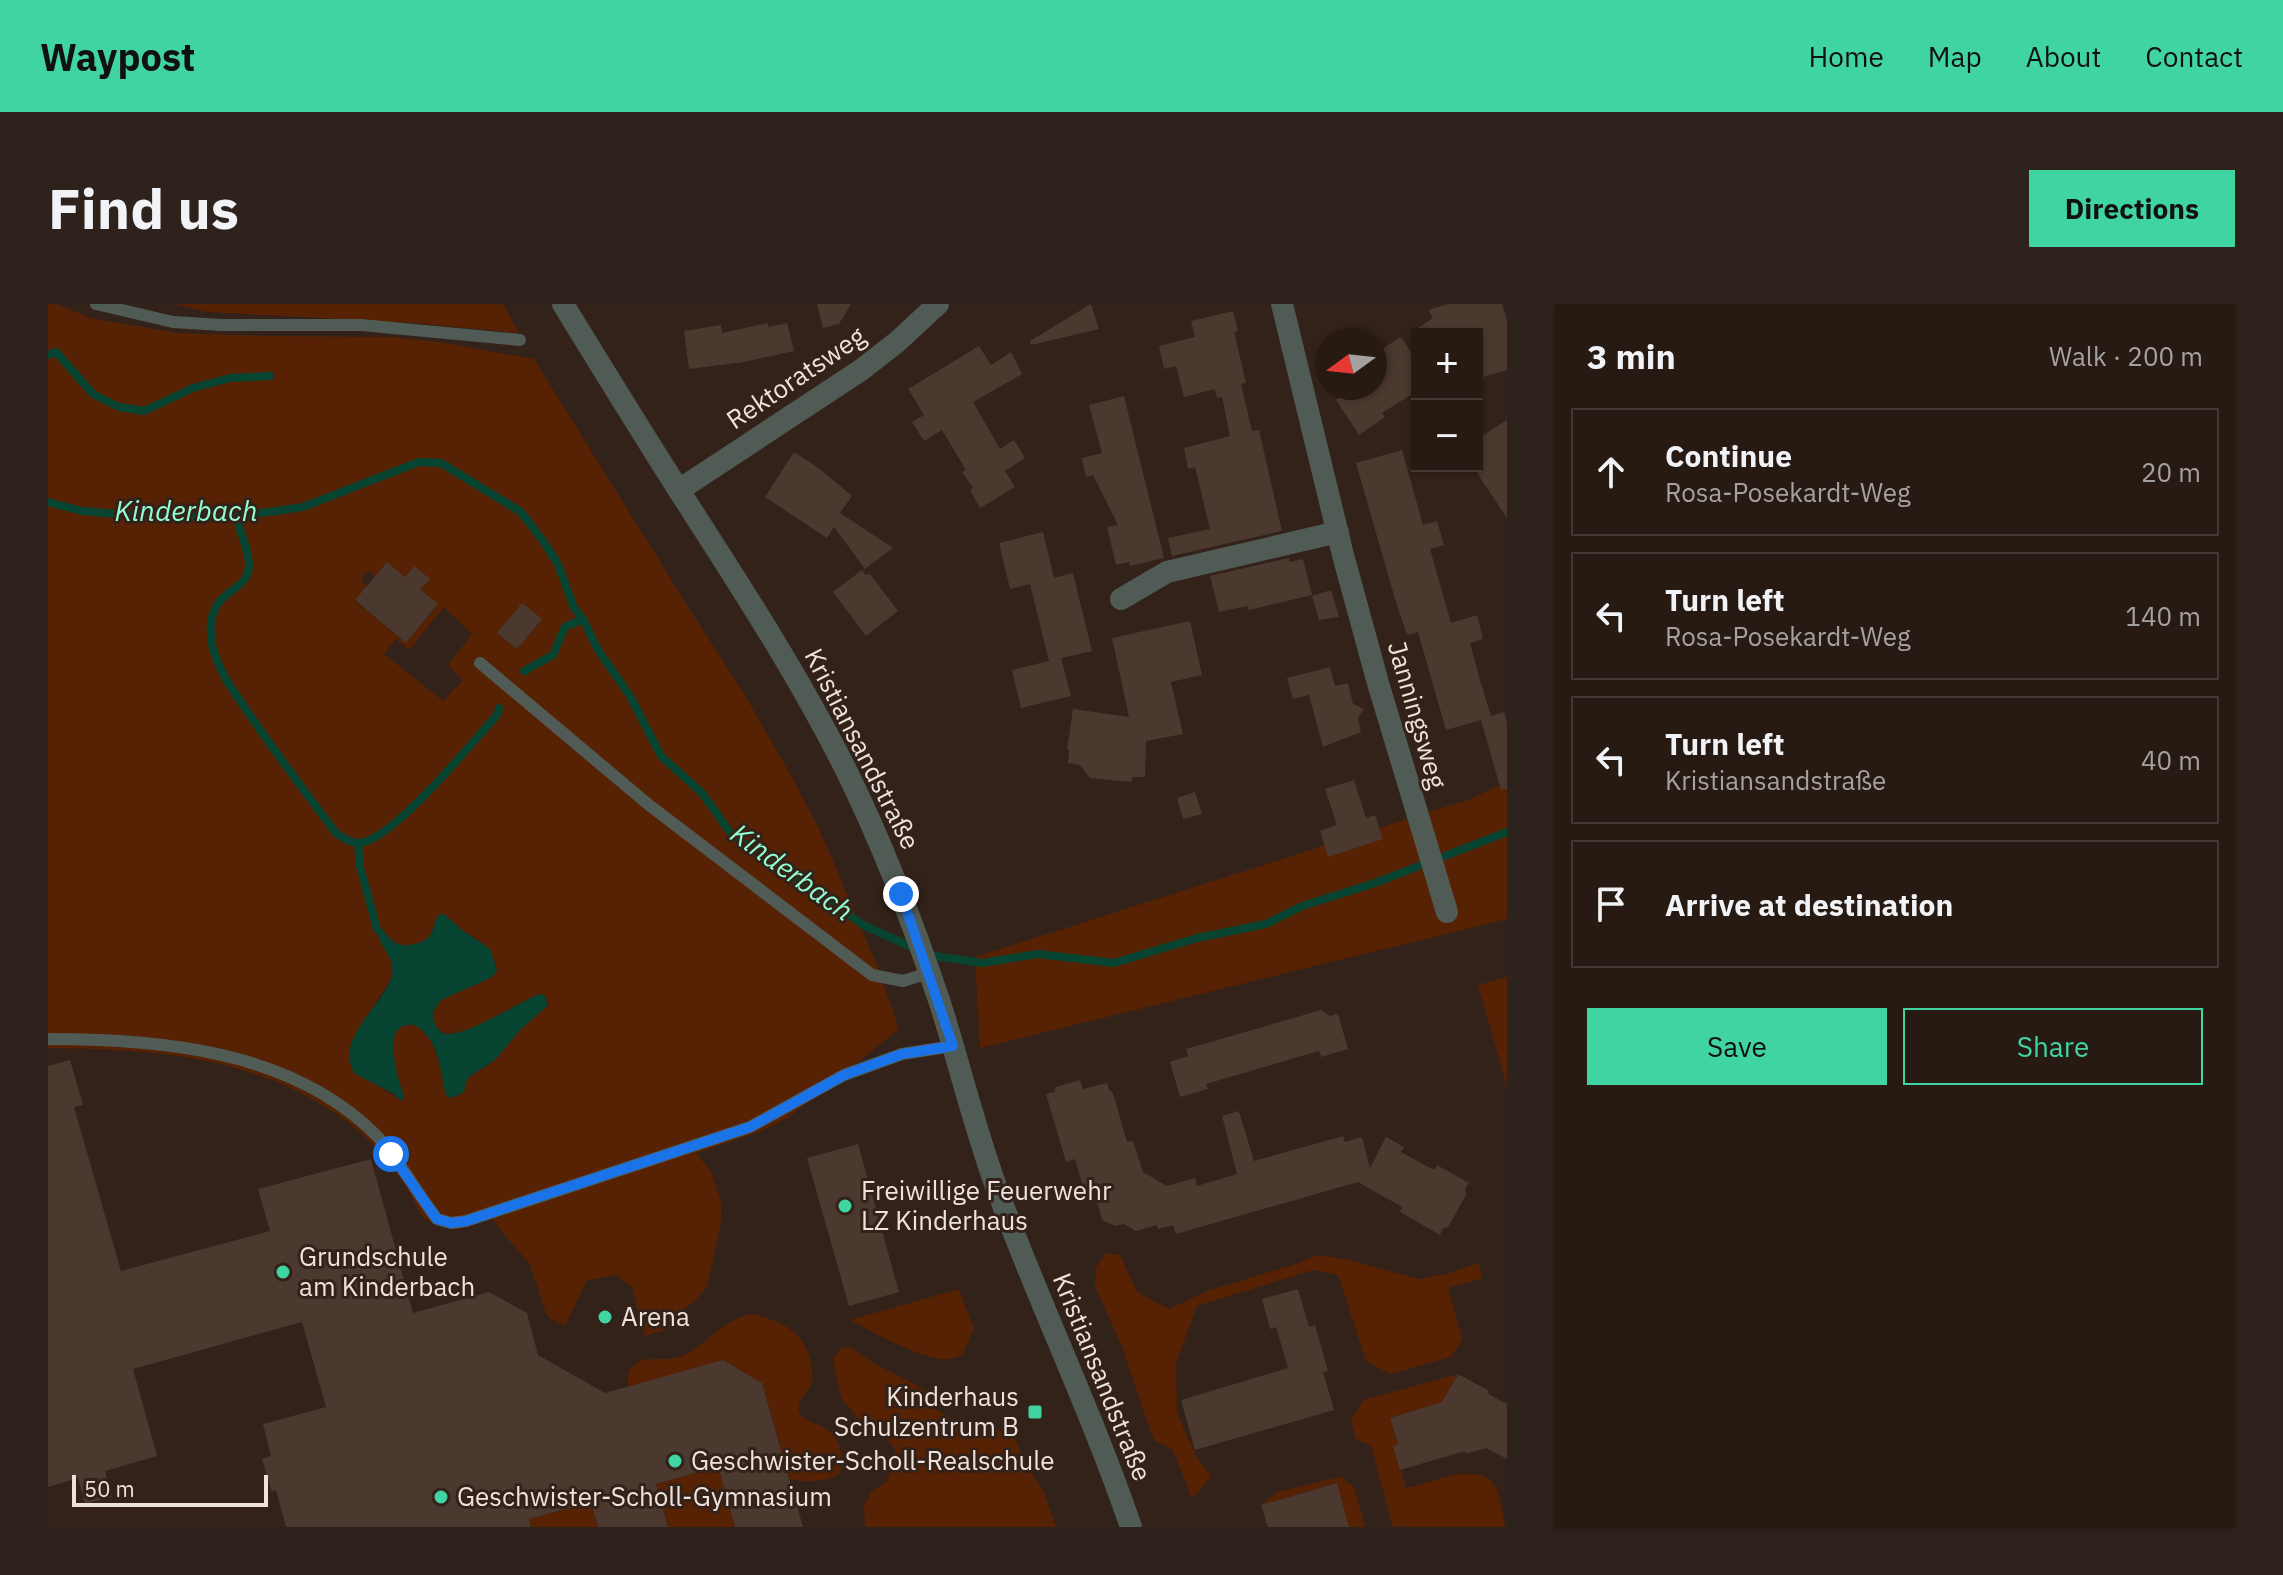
<!DOCTYPE html>
<html lang="en">
<head>
<meta charset="utf-8">
<style>
  body { margin:0; font-family:"IBM Plex Sans",sans-serif; background:#2e231c; color:#f1f3f6 }
  .controls { position:absolute; right:24px; top:24px; display:grid; overflow:hidden; border-radius:0px; box-shadow:0 2px 6px #0004 }
  .controls button { width:72px; height:72px; display:grid; place-items:center; padding:0; border:0; border-bottom:2px solid #423833; background:#261a13; color:#f1f3f6; font:40px sans-serif }
  .compass { position:absolute; left:1267px; top:24px; width:72px; height:72px; border-radius:50%; background:#261a13; box-shadow:0 2px 6px #0004; rotate:255deg }
  .scale { position:absolute; left:24px; bottom:20px; width:196px; box-sizing:border-box; padding-left:8px; border:4px solid #eee2dc; border-top:0; font-size:22px; line-height:28px; white-space:nowrap; color:#eee2dc; -webkit-text-stroke:6px #332219; paint-order:stroke }
  .stop { position:absolute; width:24px; height:24px; margin:-18px; border:6px solid #1a73e8; border-radius:50%; background:#fff }
  .stop.end { background:#1a73e8; border-color:#fff; box-shadow:0 2px 8px #0008 }
  .list { margin:0; padding:0; list-style:none }
  h2 { display:flex; justify-content:space-between; align-items:center; height:104px; margin:0; padding:0 32px; font-size:34px }
  h2 small { font-size:26px; font-weight:400; color:#a4a1a0 }
  .list li { display:grid; grid-template-columns:52px 1fr auto; gap:24px; align-items:center; box-sizing:border-box; height:128px; margin:0 16px 16px; padding:0 16px; border:2px solid #423833; border-radius:0px }
  .list b { display:block; font-size:30px; white-space:nowrap }
  .list p { margin:0; font-size:26px; white-space:nowrap; color:#a4a1a0 }
  .list em { font-size:26px; font-style:normal; color:#a4a1a0 }
  .actions { display:flex; gap:16px; padding:24px 32px }
  .actions a { flex:1; padding:18px 0; border:2px solid #3fd4a2; border-radius:0px; text-align:center; font-size:28px; color:#3fd4a2 }
  .actions .main { background:#3fd4a2; color:#111 }
  .icon { flex:none; width:44px; height:44px; fill:none; stroke:currentColor; stroke-width:2; stroke-linecap:round; stroke-linejoin:round }
  .map { position:relative; flex:none; width:1459px; height:1223px; overflow:hidden; border-radius:0px }
  header { display:flex; align-items:center; gap:48px; box-sizing:border-box; height:112px; padding:0 40px; background:#3fd4a2; color:#111 }
  header strong { font-size:38px }
  nav { display:flex; gap:44px; margin-inline-start:auto; font-size:28px }
  .intro { display:flex; align-items:center; justify-content:space-between; box-sizing:border-box; height:192px; padding:0 48px }
  h1 { margin:0; font-size:56px }
  .button { padding:20px 36px; border-radius:0px; background:#3fd4a2; color:#111; font-size:28px; font-weight:700 }
  main { display:flex; gap:48px; padding:0 48px }
  aside { flex:1; background:#261a13; border-radius:0px; box-shadow:0 2px 6px #0004 }
  .map>svg:first-child { display:block }
  .green { fill:#572204; fill-rule:evenodd }
  .water { fill:#074532 }
  .lines { fill:none; stroke-linecap:round; stroke-linejoin:round }
  .stream { stroke:#074532; stroke-width:8 }
  .building { fill:#4b382f }
  .service { stroke:#515b56; stroke-width:12 }
  .minor { stroke:#515b56; stroke-width:22 }
  .tertiary { stroke:#515b56; stroke-width:22 }
  .route { stroke:#1a73e8; stroke-width:10 }
  .poi-dot { fill:#3fd4a2; stroke:#332219; stroke-width:3 }
  .labels { text-anchor:middle; stroke-width:6; stroke-linejoin:round; paint-order:stroke }
  .street-label { font-size:26px; fill:#eee2dc; stroke:#332219 }
  .poi-label { font-size:26px; fill:#eee2dc; stroke:#332219; text-anchor:start }
  .water-label { font-size:28px; font-style:italic; fill:#93fcd2; stroke:#332219 }
</style>
</head>
<body>
<header>
<strong>Waypost</strong>
<nav><a>Home</a><a>Map</a><a>About</a><a>Contact</a></nav>
</header>
<div class="intro"><h1>Find us</h1><a class="button">Directions</a></div>
<main>
<div class="map">
<svg width="1459" height="1223" viewBox="0 0 1459 1223">
  <rect width="100%" height="100%" fill="#332219"/>
  <path class="green" d="M0 0H8L42 14 129 29 218 32 343 33 391 38 486 55 642 306 695 388 746 477 771 525 791 571 828 659 851 725 740 814 711 828 648 849 663 868 674 900 672 924 659 983 646 998 622 1015 616 1026 597 1032 584 983 568 971 539 976 517 1022 499 1012 482 960 459 934 444 914C433 917 415 927 404 925 397 924 381 918 376 914 369 907 366 895 360 887 348 868 332 847 315 831 296 813 272 799 249 787 171 749 86 745 0 744ZM339 258 357 273 366 262 381 275 372 285 390 301 358 339 307 297 319 282 313 275 320 267 327 272ZM396 303 424 330 400 361 415 376 395 397 336 350 348 335 361 346ZM493 316 469 345 450 329ZM386 618C413 626 444 634 449 666 435 686 403 684 388 701 385 708 384 713 387 720 400 748 460 703 479 696 485 693 491 693 498 692L500 699C494 710 481 716 472 726 462 737 454 749 442 760 436 765 426 768 421 774 411 784 419 794 400 793 391 766 392 738 367 721 329 716 350 773 356 793L355 797 329 782 301 748 309 728 344 673 343 656 329 631 335 626C350 650 383 647 386 618Z
    M125 0H455L471 29 366 19 159 8Z
    M1459 478V615L932 744 927 653 1422 495Z
    M1459 673V783L1430 681Z
    M1058 949 1072 951 1089 988 1121 1005 1159 987 1245 961 1270 951 1297 955 1371 975 1402 969 1431 959 1434 974 1400 984 1414 1035 1403 1053 1342 1070 1318 1057 1290 971 1265 966 1149 1002 1128 1059 1129 1109 1148 1152 1163 1173 1144 1195 1125 1146 1106 1136 1073 1041 1047 982 1048 964Z
    M911 985 926 1025C921 1033 918 1048 912 1052 891 1067 823 1027 802 1016Z
    M704 1010C731 1016 756 1027 762 1056 764 1063 765 1073 763 1080 760 1088 748 1099 751 1108 758 1124 785 1114 793 1148 795 1154 795 1160 793 1166 790 1172 785 1174 779 1175 767 1178 754 1178 742 1175L714 1079 675 1056 580 1083C580 1073 579 1066 588 1060 600 1051 618 1058 632 1053 659 1043 670 1017 704 1010Z
    M797 1043 803 1044 827 1060 876 1085 880 1101 924 1126 940 1121 966 1133 979 1162 995 1186 1008 1223H817L816 1203 823 1188 839 1177 845 1161 847 1145 826 1120 811 1115 793 1094 785 1055 791 1046Z
    M1410 1070 1392 1102 1368 1106 1342 1114 1350 1140 1346 1142 1358 1184C1382 1180 1436 1153 1449 1186 1453 1198 1455 1211 1457 1223H1345L1323 1142 1308 1135 1303 1117 1315 1096Z
    M670 1162 687 1223H620L608 1180Z
    M1292 1173 1306 1183 1317 1223H1301L1288 1179 1213 1201 1229 1188Z
    M543 1198 550 1223H483L481 1215Z"/>
  <path class="water" d="M396 610 414 626 442 645 449 666 444 673 393 696 385 708C386 717 387 726 396 730 413 735 472 698 491 690L498 692 499 702 473 725 448 755 422 772 419 776 416 788 402 794 398 791C391 763 393 738 367 721 330 716 350 773 356 793L353 797 345 789 307 770C284 733 339 700 344 671 348 652 329 642 329 625L333 624C343 636 349 645 366 640 373 639 379 636 383 630 387 624 387 617 390 611Z"/>
  <g class="lines">
    <path class="stream" d="M0 51 8 48 45 90 71 103 96 107 145 84 182 74 222 72
      M0 198 34 207 92 212 185 213 255 203 371 158 393 159 473 208 495 237 510 260 526 304 535 315 550 346 582 392 613 452 654 489 684 531 817 622 868 645
      M188 213C192 226 201 248 201 261 201 288 166 284 163 320 162 332 164 345 169 356 175 374 187 389 197 404 226 447 257 488 288 529 296 534 302 539 311 539 345 537 424 438 449 411L451 404
      M476 367 505 351 517 323 535 315
      M310 539 312 563 329 625
      M880 651 934 659 990 650 1066 659 1149 634 1218 620 1254 602 1327 579 1459 528"/>
  </g>
  <path class="building" d="M769 0H803L791 20 775 24Z
    M1043 0 1051 25 983 41 982 37Z
    M1400 0H1454L1459 16V66L1429 75V30H1361L1385 14 1380 6Z
    M1185 7 1190 27 1186 28 1198 79 1193 80 1204 127 1211 126 1234 227 1124 252 1120 234 1162 225 1147 163 1140 165 1136 144 1182 132 1174 93 1169 94 1167 85 1136 93 1128 62 1116 65 1111 42 1147 33 1143 17Z
    M720 19V23L739 19 746 47 696 58 641 65 636 27 673 21 674 29Z
    M1351 34H1354L1369 58V87L1334 109 1337 113 1311 131 1288 96 1305 84H1327V50Z
    M931 42 943 61 963 48 974 70 925 98 952 145 966 136 977 154 957 167 967 183 932 204 922 186 925 184 914 168 918 166 894 126 876 137 864 118 876 111 860 85Z
    M1076 92 1116 254 1082 262 1081 258 1068 261 1059 223 1070 221 1045 171 1038 173 1034 154 1054 149 1041 101Z
    M1459 116V214L1429 169V135Z
    M1354 146 1375 221 1389 217 1396 241 1382 245 1403 319 1429 311 1435 335 1422 339 1432 376 1443 412 1456 408 1459 419V485L1453 486 1433 416 1398 426 1370 328 1359 331 1347 295 1308 159Z
    M746 148 772 165 804 192 792 209 845 244 817 265 786 223 779 234 717 193Z
    M995 228 1006 274 1025 269 1044 347 1001 357 982 280 962 285 951 239Z
    M1241 254 1242 258 1255 255 1264 291 1201 306 1199 302 1171 308 1162 272Z
    M339 258 357 273 366 262 382 275 372 285 390 300 358 339 307 296Z
    M814 266 817 271 822 270 850 307 818 332 785 288Z
    M1283 286 1291 313 1271 316 1264 292Z
    M474 299 494 315 469 345 449 329Z
    M1142 317 1154 371 1123 378 1135 430 1098 437 1097 473H1084V478L1042 474 1032 461 1020 459 1021 446H1019L1025 405 1081 413 1064 334Z
    M1013 354 1023 392 973 404 964 366Z
    M1282 363 1287 382 1300 379 1305 400 1316 405 1310 414 1313 428 1275 443 1261 391 1245 395 1239 374Z
    M1306 476 1318 514 1327 511 1335 535 1280 553 1272 527 1289 521 1277 485Z
    M1147 488 1154 510 1135 515 1129 494Z
    M1273 706 1282 712 1290 710 1300 745 1273 753 1271 747 1158 780 1160 785 1132 793 1122 758 1140 752 1138 745Z
    M22 756 35 801 26 803 73 967 222 927 210 885 323 855 365 1009 441 988 479 1009 490 1051 557 1089 675 1056 714 1079 755 1223H687L670 1162 608 1180 620 1223H550L543 1198 481 1215 483 1223H238L228 1186 224 1188 214 1155 223 1152 215 1120 278 1103 254 1018 85 1065 109 1152 57 1167 64 1193 37 1200 30 1174 0 1183V762Z
    M1032 776 1035 785 1059 779 1061 786 1065 789 1079 838 1085 837 1095 868 1119 882 1147 874 1149 882 1189 870 1174 812 1191 807 1206 857 1295 832 1297 838 1314 833 1322 864 1338 833 1356 843 1353 848 1386 866 1389 861 1421 879 1417 885 1418 891 1400 923 1395 924 1392 931 1352 908 1354 903 1310 878 1128 930 1125 921 1110 925 1109 921 1088 927 1076 920 1067 922 1054 916 1045 883 1036 886 1027 855 1018 858 998 790 1006 788 1008 783Z
    M810 840 851 988 801 1002 759 854Z
    M1250 985 1261 1023 1267 1021 1280 1067 1275 1068 1286 1106 1147 1146 1133 1096 1240 1064 1228 1023 1222 1025 1214 995Z
    M1410 1070 1441 1087 1440 1090 1459 1100V1155L1438 1144 1418 1150 1417 1147 1352 1166 1345 1142 1350 1140 1342 1114 1394 1098Z
    M1289 1179 1301 1223H1220L1213 1201Z"/>
  <g class="lines">
    <path class="service" d="M48 0 125 18 174 21H313L472 36
      M432 359 601 501 824 671 855 677 881 669
      M0 735C113 735 243 746 328 831 352 856 368 888 389 915L403 919 418 917 702 823 796 771 854 750 905 742"/>
    <path class="minor" d="M1234 0 1295 251 1330 379 1399 608
      M631 186 813 66 849 38 890 0
      M1073 295 1119 268 1290 228"/>
    <path class="tertiary" d="M515 0C553 62 591 124 630 185 689 277 749 368 798 466 835 541 865 619 892 699 912 762 927 826 950 888 992 1001 1044 1109 1083 1223"/>
  </g>
  <g class="lines">
    <path class="route" d="M343 850 389 915 403 919 418 917 702 823 796 771 854 750 905 742 853 590"/>
  </g>
  <g class="poi-dot">
    <circle cx="797" cy="902" r="8"/>
    <circle cx="235" cy="968" r="8"/>
    <circle cx="557" cy="1013" r="8"/>
    <rect x="979" y="1100" width="16" height="16" rx="4"/>
    <circle cx="627" cy="1157" r="8"/>
    <circle cx="393" cy="1193" r="8"/>
  </g>
  <g class="labels">
    <g class="street-label">
      <text transform="translate(748 74) rotate(-34)" y="9">Rektoratsweg</text>
      <text transform="translate(1369 411) rotate(74)" y="9">Janningsweg</text>
      <text transform="translate(814 445) rotate(63)" y="9">Kristiansandstraße</text>
      <text transform="translate(1054 1073) rotate(68)" y="9">Kristiansandstraße</text>
    </g>
    <g class="poi-label">
      <text x="813" y="896">Freiwillige Feuerwehr<tspan x="813" dy="30">LZ Kinderhaus</tspan></text>
      <text x="251" y="962">Grundschule<tspan x="251" dy="30">am Kinderbach</tspan></text>
      <text x="573" y="1022">Arena</text>
      <text x="971" y="1102" text-anchor="end">Kinderhaus<tspan x="971" dy="30">Schulzentrum B</tspan></text>
      <text x="643" y="1166">Geschwister-Scholl-Realschule</text>
      <text x="409" y="1202">Geschwister-Scholl-Gymnasium</text>
    </g>
    <g class="water-label">
      <text x="138" y="217">Kinderbach</text>
      <text transform="translate(744 568) rotate(36)" y="10">Kinderbach</text>
    </g>
  </g>
</svg>
<div class="controls">
<button>+</button>
<button>−</button>
</div>
<svg class="compass" viewBox="-18 -18 36 36"><path d="M0-13l5 13h-10z" fill="#e53935"/><path d="M0 13l5-13h-10z" fill="#a4a1a0"/></svg>
<div class="scale">50 m</div>
<div class="stop" style="left:343px;top:850px"></div>
<div class="stop end" style="left:853px;top:590px"></div>
</div>
<aside>
<h2>3 min<small>Walk · 200 m</small></h2>
<ul class="list">
<li><svg class="icon" aria-label="ahead" viewBox="0 0 24 24"><path d="M12 20V5M6 11l6-6 6 6"/></svg><div><b>Continue</b><p>Rosa-Posekardt-Weg</p></div><em>20 m</em></li>
<li><svg class="icon" aria-label="left" viewBox="0 0 24 24"><path d="M17 20v-9H6M10 6l-5 5 5 5"/></svg><div><b>Turn left</b><p>Rosa-Posekardt-Weg</p></div><em>140 m</em></li>
<li><svg class="icon" aria-label="left" viewBox="0 0 24 24"><path d="M17 20v-9H6M10 6l-5 5 5 5"/></svg><div><b>Turn left</b><p>Kristiansandstraße</p></div><em>40 m</em></li>
<li><svg class="icon" aria-label="arrive" viewBox="0 0 24 24"><path d="M6 21V4h12l-3 4 3 4H6"/></svg><div><b>Arrive at destination</b></div></li>
</ul>
<div class="actions"><a class="main">Save</a><a>Share</a></div>
</aside>
</main>
</body>
</html>
